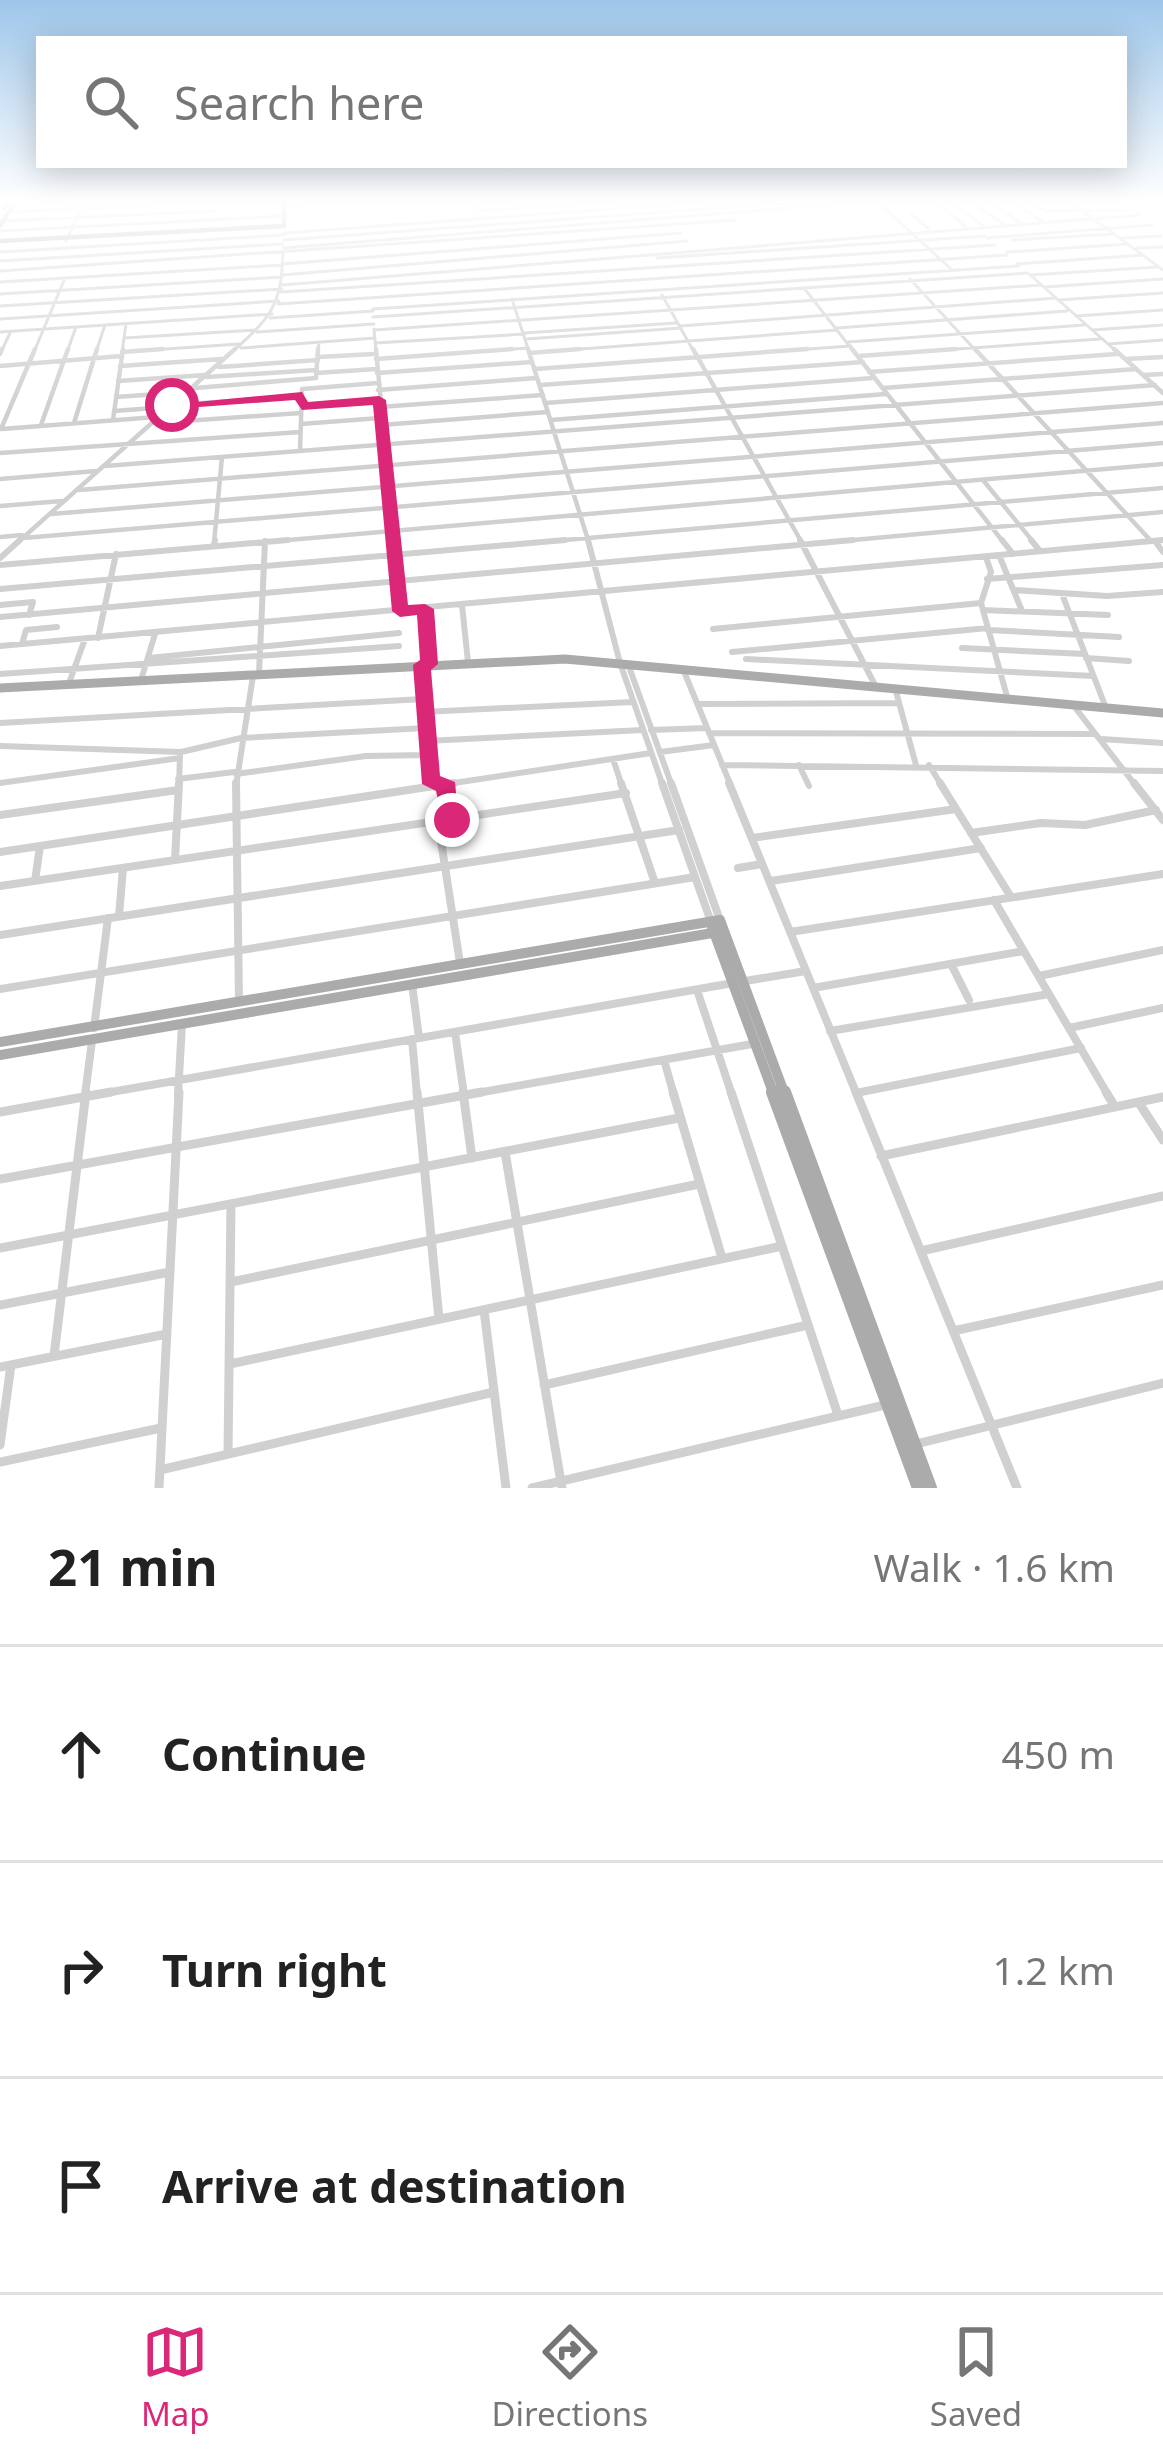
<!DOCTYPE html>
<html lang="en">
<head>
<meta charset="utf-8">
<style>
  body { margin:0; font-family:"Noto Sans",sans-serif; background:#f2f2f2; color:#222 }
  .stop { position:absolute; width:36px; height:36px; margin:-27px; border:9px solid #db2777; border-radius:50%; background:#fff }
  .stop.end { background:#db2777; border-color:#fff; box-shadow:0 3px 12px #0008 }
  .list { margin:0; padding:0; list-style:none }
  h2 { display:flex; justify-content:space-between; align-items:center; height:156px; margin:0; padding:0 48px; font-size:51px }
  h2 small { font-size:39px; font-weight:400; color:#767676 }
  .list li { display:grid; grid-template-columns:78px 1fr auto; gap:36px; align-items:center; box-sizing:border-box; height:216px; padding:0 48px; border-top:3px solid #e0e0e0 }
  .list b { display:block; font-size:45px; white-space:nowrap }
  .list em { font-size:39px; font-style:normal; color:#767676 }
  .icon { flex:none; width:66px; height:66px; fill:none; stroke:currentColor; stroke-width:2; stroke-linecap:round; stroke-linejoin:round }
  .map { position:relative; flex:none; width:1163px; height:1488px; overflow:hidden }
  .search { position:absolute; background:#fff; box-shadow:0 6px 30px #0003; left:36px; right:36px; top:36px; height:132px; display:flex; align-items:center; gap:30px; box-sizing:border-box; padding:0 42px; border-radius:0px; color:#767676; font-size:45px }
  .sheet { height:804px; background:#fff }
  nav { display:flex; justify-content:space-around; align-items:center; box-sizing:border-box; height:168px; border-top:3px solid #e0e0e0; background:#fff; font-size:33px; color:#767676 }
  nav a { display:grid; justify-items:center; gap:6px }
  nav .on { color:#db2777 }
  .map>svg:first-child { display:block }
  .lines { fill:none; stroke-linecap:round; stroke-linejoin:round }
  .minor-far4 { stroke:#d0d0d0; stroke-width:3 }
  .minor-far3 { stroke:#d0d0d0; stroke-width:4.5 }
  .minor-far2 { stroke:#d0d0d0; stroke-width:6 }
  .minor-far1 { stroke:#d0d0d0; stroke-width:8 }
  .minor { stroke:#d0d0d0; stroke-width:9 }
  .major-far3 { stroke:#ababab; stroke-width:4.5 }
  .major-far2 { stroke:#ababab; stroke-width:9 }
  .major-far1 { stroke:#ababab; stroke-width:10 }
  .major { stroke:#ababab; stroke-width:14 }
  .route { fill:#db2777 }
</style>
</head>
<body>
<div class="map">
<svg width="1163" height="1488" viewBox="0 0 1163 1488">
  <rect width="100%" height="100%" fill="#fff"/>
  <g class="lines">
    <path class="minor-far4" d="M934 201 965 226
      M950 201 982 225
      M970 201 1005 225
      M989 201 1019 222
      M1010 201 1043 222
      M1029 201 1046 212
      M1069 201 1163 270
      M1070 201 1121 202
      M16 202 42 201
      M1031 202 1052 201
      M880 204 952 270
      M473 205 530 201
      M284 206 352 201
      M476 211 628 201
      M1045 211 1132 210
      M10 212 182 203
      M911 214 929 229
      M3 221 214 211
      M0 231 284 216
      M284 233 720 201
      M987 238 1152 225
      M1121 238 1160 236
      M284 240 811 201
      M1012 240 1113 234
      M66 241 85 201
      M283 248 877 201
      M1137 248 1163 247
      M0 252 284 235
      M1007 252 1128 244
      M657 258 985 236
      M0 261 283 244
      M282 264 681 233
      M1017 264 1143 255
      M0 271 736 220
      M1028 273 1117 352
      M282 275 687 241
      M1030 275 1158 267
      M910 279 977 352
      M0 282 282 265
      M282 285 1140 215
      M1044 287 1163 279
      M804 288 854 352
      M281 292 995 245
      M0 294 282 277
      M662 295 694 352
      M512 299 529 352
      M1058 300 1163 293
      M278 304 1007 255
      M0 306 282 289
      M373 309 1019 266
      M1076 316 1163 310
      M373 317 1028 273
      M270 318 373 311
      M0 319 279 301
      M680 326 1056 298
      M837 328 1067 311
      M374 329 376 352
      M374 330 1042 285
      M1092 330 1163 325
      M0 332 272 314
      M257 332 374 324
      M524 333 676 323
      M124 338 256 330
      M526 339 681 328
      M848 342 1084 325
      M375 343 525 334
      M1108 344 1163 340
      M241 348 375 338
      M1 352 11 331
      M34 352 65 278
      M67 352 76 327
      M96 352 105 325
      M122 352 239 344
      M122 352 126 324
      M232 352C270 318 281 307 283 254
      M318 352 319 342
      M470 352 528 348
      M540 352 837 330
      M766 352 851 346
      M913 352 1100 339"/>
    <path class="minor-far3" d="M376 349 394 543
      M528 349 589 543
      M693 349 802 543
      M852 349 1004 543
      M975 349 1151 541
      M1114 349 1163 393
      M122 352 163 349
      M529 353 580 349
      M0 354 2 349
      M859 356 956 349
      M318 357 374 354
      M376 359 512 349
      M1125 359 1163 357
      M0 366 121 356
      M120 366 222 359
      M219 367 318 360
      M535 369 807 349
      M869 372 1117 354
      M316 373 376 369
      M377 373 532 362
      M1143 375 1163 374
      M206 377 316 370
      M118 381 205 375
      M540 385 863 362
      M195 388 316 378 318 349
      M883 388 1136 369
      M378 390 536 378
      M116 397 185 392
      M545 403 873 378
      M174 405 302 396
      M302 406 379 400
      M379 407 543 395
      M114 411 167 407
      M113 420 123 349
      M551 420 886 394
      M74 423 97 349
      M155 423 301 413
      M301 424 380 418
      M41 425 68 349
      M381 425 548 412
      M1 429 35 349
      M2 429 156 417
      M300 451 302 389 378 383
      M0 453 300 432
      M105 466 1155 385
      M0 479 96 471
      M983 480 1034 543
      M79 490 1163 403
      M0 506 62 501
      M51 514 1163 423
      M0 537 22 535
      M23 538 1163 443
      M17 543 235 349
      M214 543 222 457
      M254 543 1163 464
      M530 543 1163 488
      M820 543 1163 512
      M1130 543 1163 540"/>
    <path class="minor-far2" d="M393 540 400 611
      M588 540 620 663 663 786
      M800 540 876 687
      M1002 540 1013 554
      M1031 540 1040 551
      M1155 541 1163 552
      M214 546 215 540
      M999 555 1022 611
      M986 557 991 572 981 603 1008 700
      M0 558 20 540
      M0 565 288 540
      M987 579 1163 565
      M0 589 565 540
      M1014 590 1107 596 1163 592
      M1062 594 1106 708
      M0 605 33 602 29 615
      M462 605 468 662
      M425 609 429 665
      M983 610 1108 615
      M0 617 853 540
      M713 629 981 603
      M988 630 1119 637
      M98 638 116 554
      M22 644 26 630 57 627
      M0 646 1163 540
      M962 648 1085 654
      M732 652 988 628
      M149 658 399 633
      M1086 658 1129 661
      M746 659 1093 676
      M628 664 672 786
      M422 665 432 784
      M683 669 731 786
      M0 674 399 646
      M259 674 265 541
      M141 680 155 634
      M69 683 85 639
      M895 688 916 765
      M699 704 899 703
      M1073 705 1136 786
      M423 712 633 702
      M0 723 423 699
      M651 730 707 728
      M709 733 1094 734
      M1101 739 1163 743
      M426 741 643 730
      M0 746 181 752 241 738 425 728
      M660 752 714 745
      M613 759 622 786
      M722 765 1163 771
      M799 765 809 786
      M929 765 942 786
      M236 774 366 756 427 755
      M178 779 234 772
      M0 783 180 758
      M179 786 180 755
      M236 786 253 676
      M434 786 651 753"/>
    <path class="minor-far1" d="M236 783 239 1001
      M445 783 452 820
      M621 783 655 883
      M662 783 711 922
      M671 783 720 920
      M729 783 857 1095
      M940 783 1011 897
      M1134 783 1163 820
      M0 815 178 790
      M438 822 460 963
      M971 833 1041 823 1085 825 1156 810
      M752 838 956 809
      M0 852 454 783
      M175 860 179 783
      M738 868 762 864
      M35 881 40 846
      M771 881 981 848
      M0 886 626 793
      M994 900 1108 1095
      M119 916 123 868
      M790 932 1163 874
      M0 935 679 830
      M951 964 969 1000
      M1039 976 1163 950
      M745 981 806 971
      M412 984 419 1038
      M813 988 1024 951
      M0 989 695 877
      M697 990 732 1095
      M94 1028 108 918
      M1069 1028 1163 1008
      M830 1031 1049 994
      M455 1032 464 1095
      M412 1039 417 1095
      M664 1060 674 1095
      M856 1093 1081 1048
      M85 1095 92 1041
      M94 1095 733 983
      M178 1095 182 1024
      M466 1095 752 1044"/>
    <path class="minor" d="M417 1092 439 1319
      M463 1092 472 1158
      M673 1092 722 1258
      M731 1092 838 1415
      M856 1092 1017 1488
      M1106 1092 1115 1107
      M1139 1103 1163 1140
      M0 1112 111 1092
      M505 1152 562 1488
      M881 1156 1163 1097
      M0 1179 482 1092
      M0 1248 679 1118
      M921 1251 1163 1196
      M231 1282 699 1184
      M0 1305 170 1272
      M484 1310 506 1488
      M953 1331 1163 1285
      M54 1356 86 1092
      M230 1364 782 1246
      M0 1367 167 1334
      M544 1385 808 1325
      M916 1444 1163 1383
      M0 1445 11 1365
      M228 1454 231 1204
      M0 1462 161 1428
      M160 1470 494 1392
      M159 1488 179 1092
      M532 1488 885 1405"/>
    <path class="major-far3" d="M4 208 9 201
      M0 226 16 201
      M0 241 284 226V201"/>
    <path class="major-far2" d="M0 688 565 659 1163 713"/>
    <path class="major-far1" d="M712 927 774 1095
      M0 1042 720 920 785 1095
      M0 1055 724 931"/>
    <path class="major" d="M773 1092 919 1488
      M784 1092 930 1488"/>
  </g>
  <linearGradient id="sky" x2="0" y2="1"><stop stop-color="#9ec6ea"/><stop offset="0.49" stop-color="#fff"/><stop offset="1" stop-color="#fff" stop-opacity="0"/></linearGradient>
  <rect width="1163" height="409" fill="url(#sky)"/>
  <path class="route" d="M302 392 308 402 379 396 386 400 408 605 425 604 434 609 438 664 431 670 440 776 455 782 459 826H444L436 791 422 784 413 665 420 660 417 615 400 617 392 611 373 405 302 410 295 400 172 409 165 405Z"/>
</svg>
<div class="stop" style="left:172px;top:405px"></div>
<div class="stop end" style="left:452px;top:820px"></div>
<div class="search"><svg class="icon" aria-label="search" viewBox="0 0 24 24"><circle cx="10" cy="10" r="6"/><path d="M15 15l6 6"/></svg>Search here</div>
</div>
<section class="sheet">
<h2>21 min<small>Walk · 1.6 km</small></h2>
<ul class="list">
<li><svg class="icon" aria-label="ahead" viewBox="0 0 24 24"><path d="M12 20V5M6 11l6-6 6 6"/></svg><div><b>Continue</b></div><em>450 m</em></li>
<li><svg class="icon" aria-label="right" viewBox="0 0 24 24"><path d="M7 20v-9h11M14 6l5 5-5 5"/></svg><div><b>Turn right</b></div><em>1.2 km</em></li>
<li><svg class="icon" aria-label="arrive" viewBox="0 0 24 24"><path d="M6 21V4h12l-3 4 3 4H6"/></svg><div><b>Arrive at destination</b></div></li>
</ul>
</section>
<nav>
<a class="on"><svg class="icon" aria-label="map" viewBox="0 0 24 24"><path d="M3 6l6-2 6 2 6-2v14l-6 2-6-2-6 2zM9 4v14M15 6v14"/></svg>Map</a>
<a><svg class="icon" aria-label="directions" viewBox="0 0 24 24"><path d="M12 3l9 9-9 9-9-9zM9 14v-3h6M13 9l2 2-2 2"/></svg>Directions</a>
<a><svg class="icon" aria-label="saved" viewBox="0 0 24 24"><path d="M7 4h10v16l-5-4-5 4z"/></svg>Saved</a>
</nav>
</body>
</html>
